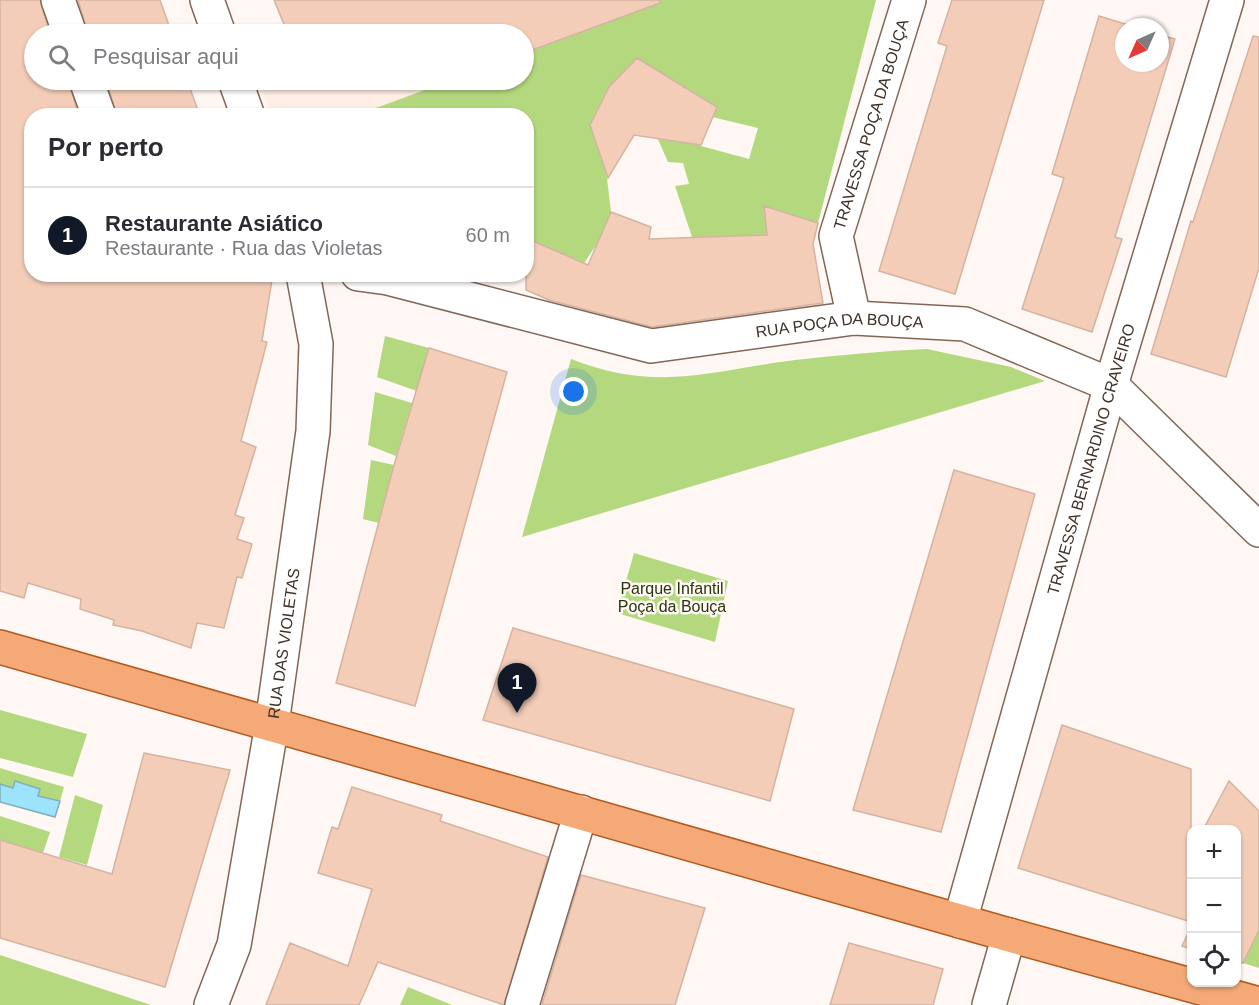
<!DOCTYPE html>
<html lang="pt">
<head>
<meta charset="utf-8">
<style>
  body { margin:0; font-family:Helvetica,sans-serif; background:#f7f7f7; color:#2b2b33 }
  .controls { position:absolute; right:18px; bottom:18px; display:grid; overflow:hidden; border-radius:12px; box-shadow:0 2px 4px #0004 }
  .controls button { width:54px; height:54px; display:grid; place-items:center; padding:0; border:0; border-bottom:2px solid #e1e1e2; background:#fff; color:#2b2b33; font:30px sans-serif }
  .compass { position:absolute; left:1115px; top:18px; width:54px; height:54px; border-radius:50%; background:#fff; box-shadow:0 2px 4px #0004; rotate:225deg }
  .you { position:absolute; left:574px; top:392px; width:21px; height:21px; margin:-15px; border:4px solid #fff; border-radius:50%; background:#1a73e8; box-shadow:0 0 0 9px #1a73e833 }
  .badge { display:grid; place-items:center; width:39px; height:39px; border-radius:50%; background:#111827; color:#fff; font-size:20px; font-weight:700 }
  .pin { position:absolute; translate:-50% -50px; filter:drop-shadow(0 2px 3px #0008) }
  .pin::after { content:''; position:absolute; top:32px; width:21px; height:18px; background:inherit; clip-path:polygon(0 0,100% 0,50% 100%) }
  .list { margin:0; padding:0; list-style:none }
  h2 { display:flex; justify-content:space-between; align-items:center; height:78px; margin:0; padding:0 24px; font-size:26px }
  h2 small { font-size:20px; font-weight:400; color:#7c7c81 }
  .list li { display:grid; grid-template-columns:39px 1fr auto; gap:18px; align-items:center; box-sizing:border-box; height:96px; padding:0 24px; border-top:2px solid #e1e1e2 }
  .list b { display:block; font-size:22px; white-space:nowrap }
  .list p { margin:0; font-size:20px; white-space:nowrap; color:#7c7c81 }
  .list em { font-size:20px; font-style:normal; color:#7c7c81 }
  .icon { flex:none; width:33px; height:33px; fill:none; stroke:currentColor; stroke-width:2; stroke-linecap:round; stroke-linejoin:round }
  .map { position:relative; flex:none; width:1259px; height:1005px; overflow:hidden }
  .search { position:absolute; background:#fff; box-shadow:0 2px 4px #0004; left:24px; top:24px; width:510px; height:66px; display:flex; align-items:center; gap:15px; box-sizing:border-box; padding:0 21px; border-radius:33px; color:#7c7c81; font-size:22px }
  .panel { position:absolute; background:#fff; box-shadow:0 2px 4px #0004; left:24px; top:108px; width:510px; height:174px; border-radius:24px }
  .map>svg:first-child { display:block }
  .built { fill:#ffeee5 }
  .green { fill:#b4d87e }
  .water { fill:#9de3fb; stroke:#80aebc; stroke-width:1.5 }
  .building { fill:#f3cdb8; stroke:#d4b3a1; stroke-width:1.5 }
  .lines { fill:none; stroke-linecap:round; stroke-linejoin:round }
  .minor-casing { stroke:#846656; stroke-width:36 }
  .major-casing { stroke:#b15a20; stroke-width:36 }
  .minor { stroke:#fff; stroke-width:33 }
  .major { stroke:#f5a976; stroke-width:33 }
  .labels { text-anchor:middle; stroke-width:5; stroke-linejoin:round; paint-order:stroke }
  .street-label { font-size:16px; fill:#3e312a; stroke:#fef7f4 }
  .park-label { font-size:16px; fill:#28360f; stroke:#fef7f4 }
</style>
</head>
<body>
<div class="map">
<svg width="1259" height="1005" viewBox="0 0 1259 1005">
  <rect width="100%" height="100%" fill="#fef7f4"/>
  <path class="built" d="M258 80H452L354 116 271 115Z"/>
  <path class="green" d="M623 0H876L818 223 765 206 768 236 692 237 675 186 689 184 683 163 668 162 646 112 660 139 670 140V131L701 146 749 159 758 128 712 117 637 58 606 170 611 212 597 244 584 263 527 238 526 116H354L452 80H524V53L628 15Z
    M385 336 429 348 417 391 377 377Z
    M927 349 1011 367 1045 381 522 537 571 359C658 393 709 371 795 360 839 355 883 351 927 349Z
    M375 392 412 403 396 456 368 445Z
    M371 460 394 465 379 523 363 519Z
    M634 553 728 581 715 642 617 613Z
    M0 710 87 734 73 777 0 758Z
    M0 768 64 787 60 801 38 796 39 789 15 781 13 788 0 784Z
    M75 795 103 805 87 865 59 857Z
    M0 816 50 832 43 853 0 840Z
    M1259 930V968L1243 963Z
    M0 955 151 1005H0Z
    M408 987 452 1005H400Z"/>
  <path class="water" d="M15 781 40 789 38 796 60 801 55 817 0 802V784L13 788Z"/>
  <path class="building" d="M0 0H40L50 34H34V80H68L79 116H32V274H273L262 341 267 342 241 441 256 447 235 515 244 518 237 539 252 544 242 578 237 577 224 628 197 623 191 648 142 631 113 625 114 620 80 609 81 599 28 583 24 598 0 591Z
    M78 0H160L172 34H88Z
    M274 0H659L660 3 524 53V34H440L437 27 416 34H288Z
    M952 0H1044L955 294 879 271 947 46 938 43Z
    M1099 16 1135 27H1124V63H1160V35L1175 39 1115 237 1122 239 1092 332 1022 309 1064 178 1052 174Z
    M1253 36 1259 37V268L1226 377 1151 354 1191 221 1193 222Z
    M637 58 717 107 701 145 634 135 608 178 590 125 609 87Z
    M106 80H187L200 116H117Z
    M764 206 818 223 813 244 823 303 652 327 549 300 526 290V238L588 265 611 212 651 227 649 239 767 235Z
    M429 348 507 372 415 706 336 683 394 465Z
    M954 470 1035 494 941 832 853 810Z
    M513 628 794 709 770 801 483 720Z
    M1062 725 1191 769V922L1018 868Z
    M144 753 230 770 165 987 0 938V840L112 874Z
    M1229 781 1259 811V930L1243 963 1236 961V830H1203Z
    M352 787 442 815 440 821 548 857 504 1005 378 962 359 1005H266L290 943 348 966 372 889 318 873 332 827 338 829Z
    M581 875 705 908 675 1005H542Z
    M1191 927V949L1182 946Z
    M849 943 943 969 933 1005H830Z"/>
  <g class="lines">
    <g class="minor-casing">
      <g id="minor">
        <path d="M58 0 70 34"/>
        <path d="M207 0 219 34"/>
        <path d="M86 80 99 116"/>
        <path d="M235 80 248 116"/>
        <path id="s1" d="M358 274 388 278 651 346 854 318 965 324 1111 385 1259 530"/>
        <path id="s2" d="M854 318 836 236 909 0"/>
        <path id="s3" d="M960 921 1111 385 1227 0"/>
        <path id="s4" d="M211 1005 234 945 272 724 313 431 316 344 303 274"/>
        <path d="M522 1005 581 812"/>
        <path d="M989 1005 1009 935"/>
      </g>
    </g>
    <g class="major-casing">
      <path id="major" d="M0 647 1009 935 1259 1004"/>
    </g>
    <use href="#minor" class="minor"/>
    <use href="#major" class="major"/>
  </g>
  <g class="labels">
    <g class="street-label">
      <text dy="6" stroke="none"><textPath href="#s2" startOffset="201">TRAVESSA POÇA DA BOUÇA</textPath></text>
      <text dy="6" stroke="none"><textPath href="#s1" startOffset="492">RUA POÇA DA BOUÇA</textPath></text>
      <text dy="6" stroke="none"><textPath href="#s3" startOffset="480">TRAVESSA BERNARDINO CRAVEIRO</textPath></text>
      <text dy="6" stroke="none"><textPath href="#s4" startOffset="370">RUA DAS VIOLETAS</textPath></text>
    </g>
    <g class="park-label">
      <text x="672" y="594">Parque Infantil<tspan x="672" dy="18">Poça da Bouça</tspan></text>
    </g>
  </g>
</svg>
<div class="controls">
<button>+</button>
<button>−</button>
<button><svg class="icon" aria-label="locate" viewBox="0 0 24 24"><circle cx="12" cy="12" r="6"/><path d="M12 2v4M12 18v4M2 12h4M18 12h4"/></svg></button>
</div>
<svg class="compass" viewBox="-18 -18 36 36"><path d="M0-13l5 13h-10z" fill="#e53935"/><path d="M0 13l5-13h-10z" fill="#7c7c81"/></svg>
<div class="you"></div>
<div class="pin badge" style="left:517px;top:713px">1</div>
<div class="search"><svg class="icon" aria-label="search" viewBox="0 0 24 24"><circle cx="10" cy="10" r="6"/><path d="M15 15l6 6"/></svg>Pesquisar aqui</div>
<section class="panel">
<h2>Por perto<small></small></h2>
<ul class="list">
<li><span class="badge">1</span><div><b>Restaurante Asiático</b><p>Restaurante · Rua das Violetas</p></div><em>60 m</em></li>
</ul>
</section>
</div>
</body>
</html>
